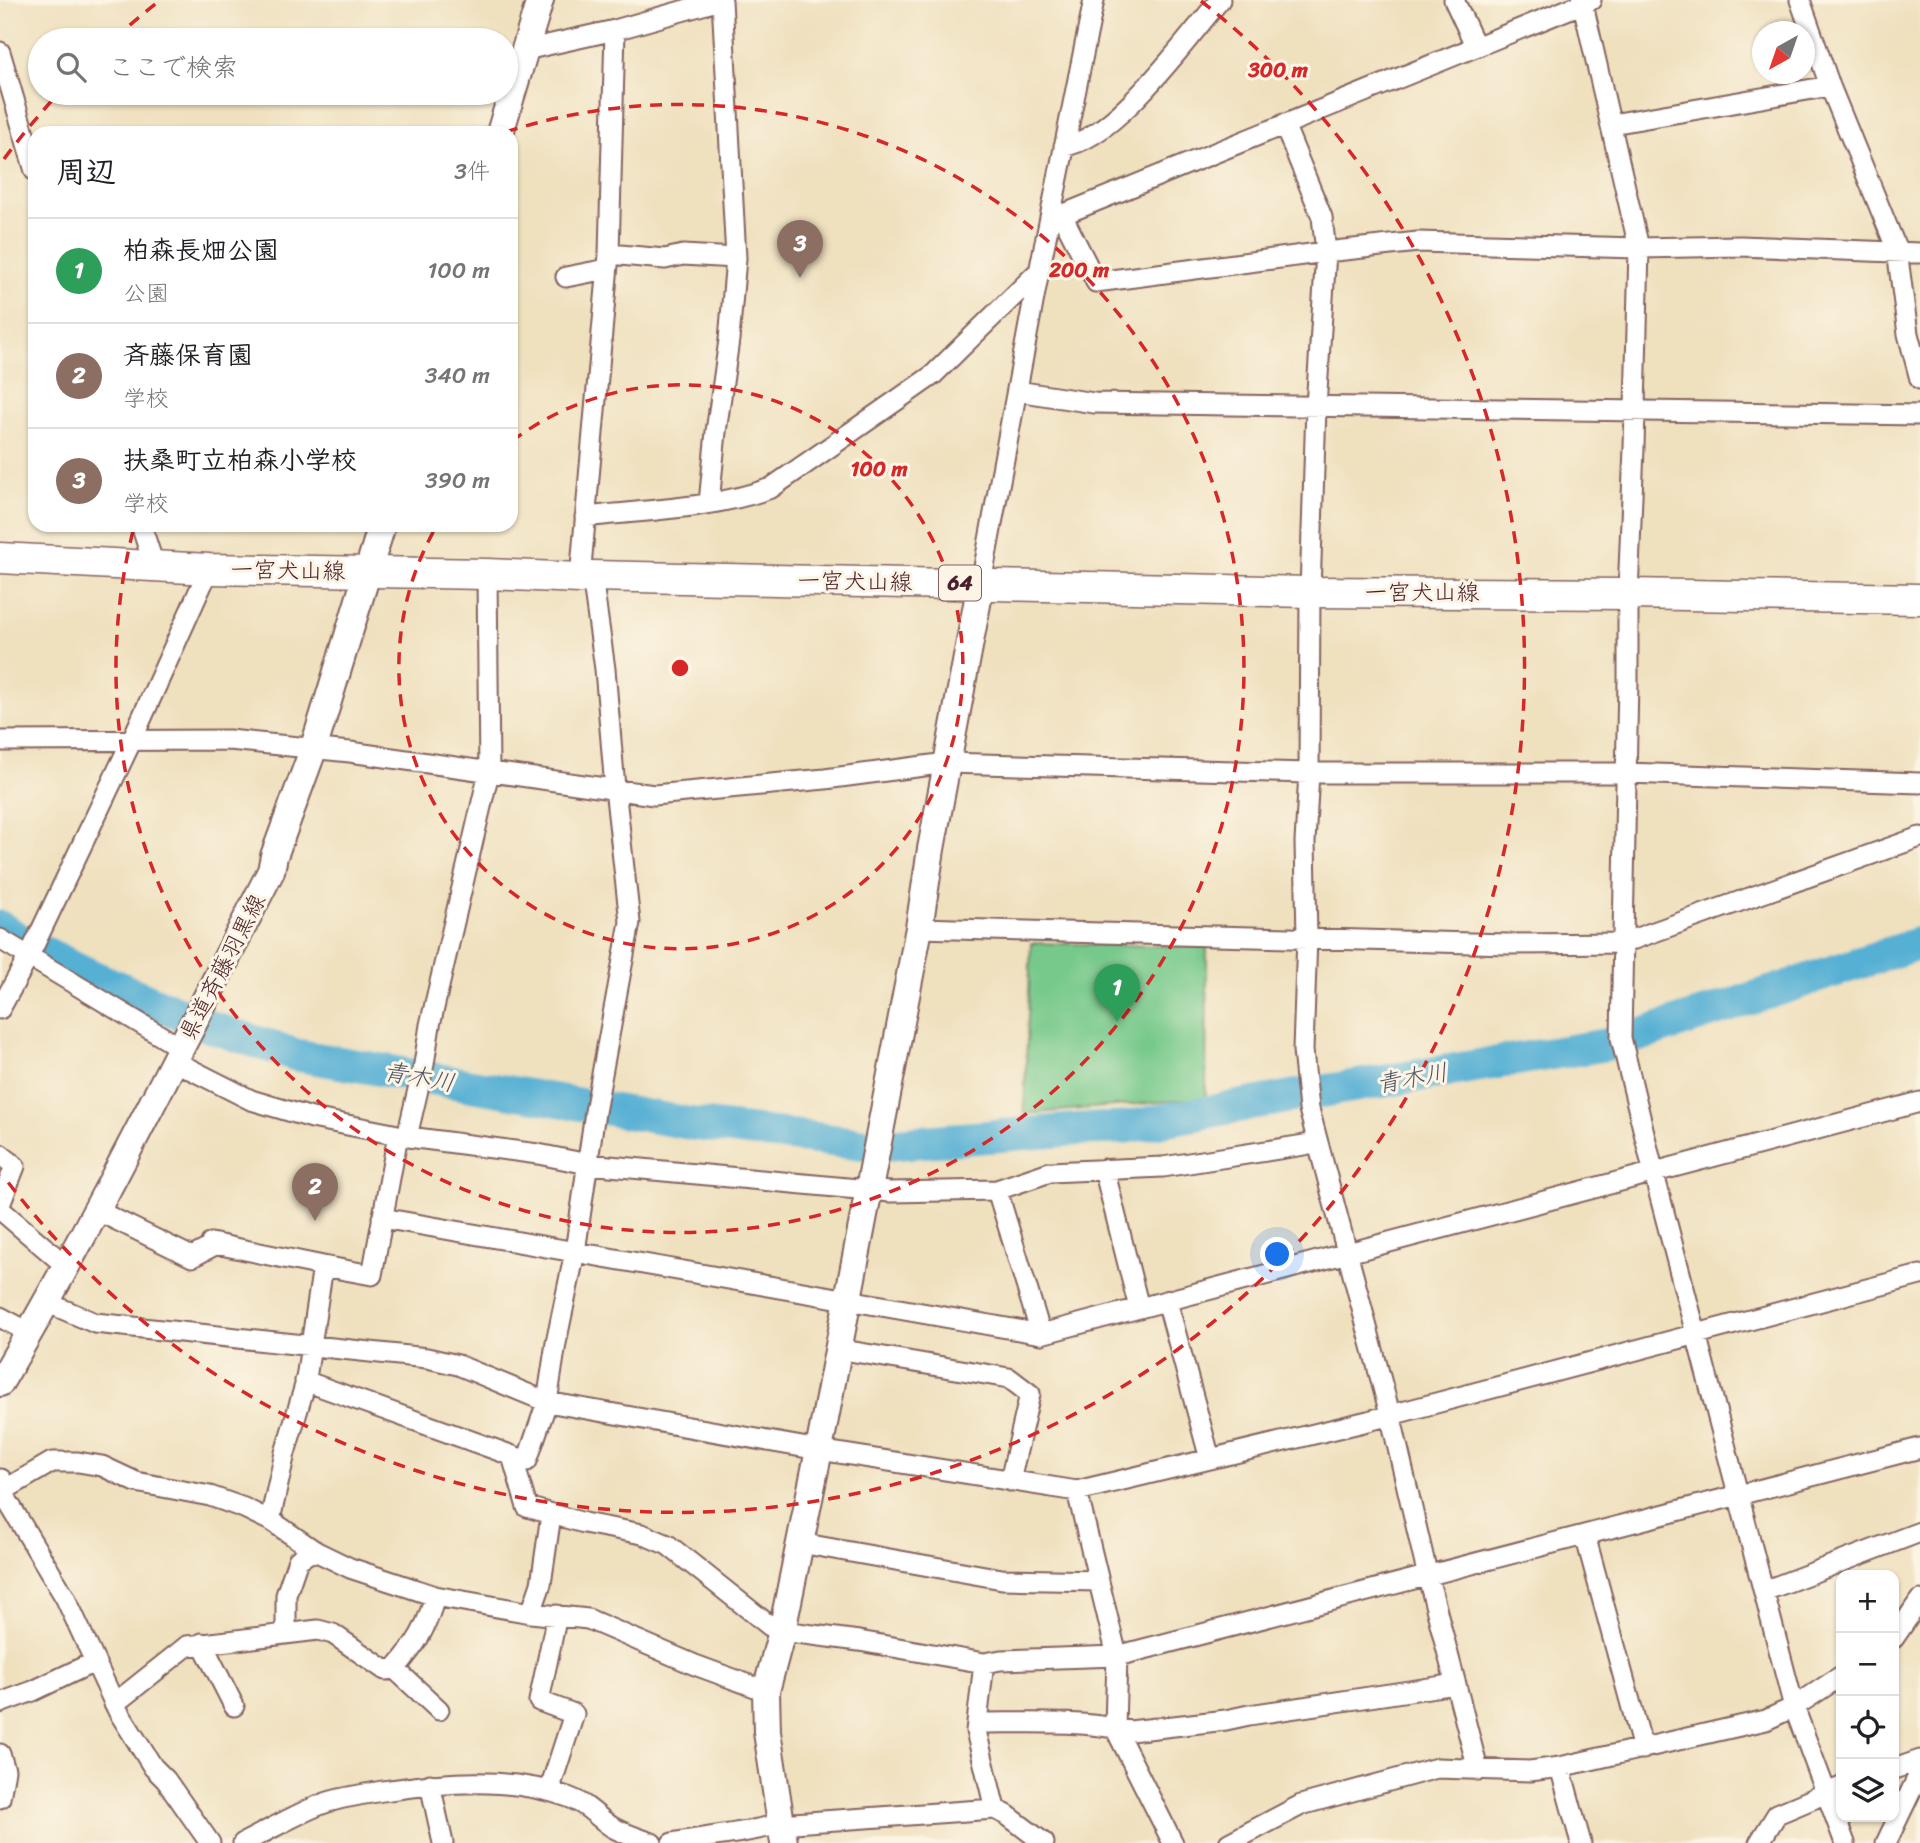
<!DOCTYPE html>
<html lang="ja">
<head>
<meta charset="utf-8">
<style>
  body { margin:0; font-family:Sriracha,"Klee One",sans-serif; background:#f2f2f2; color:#202124 }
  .controls { position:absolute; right:21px; bottom:21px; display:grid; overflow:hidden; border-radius:14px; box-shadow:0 2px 5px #0004 }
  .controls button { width:63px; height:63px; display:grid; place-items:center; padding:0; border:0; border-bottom:2px solid #e0e0e0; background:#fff; color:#202124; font:35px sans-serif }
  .compass { position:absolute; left:1752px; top:21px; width:63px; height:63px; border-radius:50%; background:#fff; box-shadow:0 2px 5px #0004; rotate:220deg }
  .you { position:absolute; left:1278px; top:1255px; width:24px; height:24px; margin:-18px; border:5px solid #fff; border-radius:50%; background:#1a73e8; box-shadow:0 0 0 10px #1a73e833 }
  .badge { display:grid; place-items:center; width:46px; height:46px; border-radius:50%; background:#ea580c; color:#fff; font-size:23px; font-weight:700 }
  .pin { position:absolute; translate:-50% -58px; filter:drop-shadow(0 2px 4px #0008) }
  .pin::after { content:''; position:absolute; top:37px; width:24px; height:21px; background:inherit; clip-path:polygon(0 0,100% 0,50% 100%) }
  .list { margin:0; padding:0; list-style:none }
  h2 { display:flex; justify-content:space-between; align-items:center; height:91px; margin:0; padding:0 28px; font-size:30px }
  h2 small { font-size:23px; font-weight:400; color:#757577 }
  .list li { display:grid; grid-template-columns:46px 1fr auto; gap:21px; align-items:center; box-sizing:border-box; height:105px; padding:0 28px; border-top:2px solid #e0e0e0 }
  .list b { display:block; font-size:26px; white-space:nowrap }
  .list p { margin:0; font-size:23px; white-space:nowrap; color:#757577 }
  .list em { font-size:23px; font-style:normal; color:#757577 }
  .icon { flex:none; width:38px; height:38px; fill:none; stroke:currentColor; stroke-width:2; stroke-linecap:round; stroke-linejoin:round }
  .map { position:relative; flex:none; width:1920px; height:1843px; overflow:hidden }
  .search { position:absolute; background:#fff; box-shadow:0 2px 5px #0004; left:28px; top:28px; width:490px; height:77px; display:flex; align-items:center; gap:18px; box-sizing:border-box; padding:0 24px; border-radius:38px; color:#757577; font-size:26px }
  .panel { position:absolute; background:#fff; box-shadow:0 2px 5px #0004; left:28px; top:126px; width:490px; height:406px; border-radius:21px }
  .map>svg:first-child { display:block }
  .green { fill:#77c98b; stroke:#60745b; stroke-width:2 }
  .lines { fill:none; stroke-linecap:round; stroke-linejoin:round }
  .river { stroke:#57b0d4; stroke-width:33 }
  .street-casing { stroke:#84635e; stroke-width:23 }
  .secondary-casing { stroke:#84635e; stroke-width:30 }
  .primary-casing { stroke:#84635e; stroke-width:33 }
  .street { stroke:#fff; stroke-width:19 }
  .secondary { stroke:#fff; stroke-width:26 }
  .primary { stroke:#fff; stroke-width:30 }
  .ring { fill:none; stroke:#d62828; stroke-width:3.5; stroke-dasharray:12 9 }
  .labels { text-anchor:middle; stroke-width:6; stroke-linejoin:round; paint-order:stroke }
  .shield { fill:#fcf5e5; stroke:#7f5f63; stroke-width:2 }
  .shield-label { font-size:21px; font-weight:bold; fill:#4a1f2b }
  .street-label { font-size:23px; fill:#4a1f2b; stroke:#fcf5e5 }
  .water-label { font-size:24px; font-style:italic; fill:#4f5266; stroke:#fcf5e5 }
  .centre { fill:#d62828; stroke:#fcf5e5; stroke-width:3.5 }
  .ring-label { font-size:21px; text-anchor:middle; font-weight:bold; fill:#d62828; stroke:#fcf5e5; stroke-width:6; stroke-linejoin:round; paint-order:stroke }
</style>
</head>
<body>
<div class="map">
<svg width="1920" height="1843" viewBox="0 0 1920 1843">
  <rect width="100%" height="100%" fill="#fcf5e5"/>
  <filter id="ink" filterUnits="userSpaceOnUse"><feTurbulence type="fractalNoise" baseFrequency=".0143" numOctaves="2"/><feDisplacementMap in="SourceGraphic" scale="14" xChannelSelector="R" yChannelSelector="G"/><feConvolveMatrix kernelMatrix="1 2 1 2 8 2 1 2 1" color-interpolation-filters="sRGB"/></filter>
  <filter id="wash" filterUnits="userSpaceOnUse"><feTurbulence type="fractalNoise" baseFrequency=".00686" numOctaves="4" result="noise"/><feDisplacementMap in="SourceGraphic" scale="28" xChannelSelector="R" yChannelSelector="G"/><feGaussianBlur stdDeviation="1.57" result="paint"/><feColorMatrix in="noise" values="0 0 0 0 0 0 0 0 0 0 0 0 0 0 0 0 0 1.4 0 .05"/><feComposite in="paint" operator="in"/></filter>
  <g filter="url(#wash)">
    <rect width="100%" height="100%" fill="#efe0be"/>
    <path class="green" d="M1031 943 1207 947 1206 1098 1024 1114Z"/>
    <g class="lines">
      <path class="river" d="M0 927 27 944 97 978 211 1027 296 1055 693 1124 862 1144
        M891 1144 1084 1129 1122 1128 1294 1096 1616 1043 1920 943"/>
    </g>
  </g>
  <g filter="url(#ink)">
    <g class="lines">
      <g class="street-casing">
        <path id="street" d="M1454 0 1476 47
          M1582 0 1639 248 1634 448 1628 594V681L1621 1038 1654 1174 1794 1707 1845 1843
          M1800 0 1830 86 1897 250 1908 334 1920 379
          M525 50 615 30 720 0
          M0 52 35 171
          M1284 124 1322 217 1326 252 1316 407 1310 592 1309 773 1305 842 1307 937 1303 1050 1309 1109 1390 1414 1428 1577 1478 1770
          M1612 124 1830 86
          M1064 146C1115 140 1186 39 1220 0
          M1062 215 1096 282 1326 252 1418 242 1639 248 1740 246 1920 253
          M1052 219 1591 0
          M609 254 665 259 683 255 736 258
          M566 277 607 269
          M1017 391 1094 403 1920 415
          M709 503 716 432 729 340 736 258 722 0
          M585 517C646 510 713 509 771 488L933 375 1039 271
          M141 525 154 565
          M580 578 609 254 615 30
          M981 583 1036 287 1094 0
          M0 741 229 740 350 752 654 795 825 779 947 763 1309 773H1626L1920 783
          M919 928 1508 944 1623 943 1920 837
          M0 939 181 1048
          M0 1009 28 958 131 742 209 569
          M174 1061 251 1100 312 1118 398 1135
          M409 1137 538 1154 588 1164 890 1192 997 1190 1050 1172 1163 1167 1317 1143
          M0 1154 15 1166 0 1205 2 1211 66 1266
          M1104 1169 1139 1308
          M997 1190 1041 1334
          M96 1210 192 1257 211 1247V1243L323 1266
          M382 1218 1041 1334 1920 1102
          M1167 1301 1210 1459
          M46 1302 95 1323 427 1358 458 1365 547 1402 819 1450 1077 1491 1368 1421 1920 1275
          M0 1317 30 1333
          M837 1349 1009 1378 1030 1394 1010 1481
          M305 1381 527 1461 547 1402 556 1343 575 1252 595 1112 630 922 615 788 605 669 592 576
          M512 1456 527 1507 584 1523 642 1534 668 1545 770 1626 782 1631 859 1641 984 1663 1001 1660 1117 1656 1920 1448
          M1 1479 6 1489 7 1500 65 1597 118 1711 153 1767 166 1780 210 1843
          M6 1489 52 1462H78L102 1466 136 1482 210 1496 244 1508 273 1522 315 1551 350 1568 435 1596 531 1613 588 1619 695 1665 766 1691
          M1077 1491 1117 1656 1115 1728 1173 1843
          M270 1520 285 1453 305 1385 323 1266 372 1275 398 1135 409 1137V1128L424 1064 430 1025 489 772 487 574
          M1585 1535 1643 1749
          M800 1543 1002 1579 1099 1581
          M1764 1591 1920 1532
          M531 1613 541 1584 551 1515
          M286 1633V1595L298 1560 314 1550
          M1894 1638 1920 1600
          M202 1643 234 1706
          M984 1663 976 1731 995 1809
          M395 1669C417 1643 426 1630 435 1596
          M0 1703 33 1691 94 1662
          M114 1704 187 1646 318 1630 333 1634 385 1670 395 1669 439 1710
          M978 1723C1027 1723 1081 1720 1130 1731L1226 1720 1249 1715 1456 1684
          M0 1754 5 1770 0 1798
          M1560 1767 1581 1843
          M1894 1769 1920 1760
          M430 1784 443 1843
          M553 1792 552 1782 574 1714 539 1701 557 1615
          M243 1843C270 1830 297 1813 325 1803 343 1797 364 1794 383 1791 444 1782 509 1776 568 1797 586 1803 597 1817 612 1827 624 1834 638 1838 652 1843
          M672 1843C707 1836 744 1834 779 1824L995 1809 1007 1815 1044 1843
          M1229 1843 1301 1805 1437 1768 1530 1771 1560 1767 1766 1720 1794 1707 1841 1676
          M1759 1843 1777 1814 1841 1787
          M1886 1843 1920 1772"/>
      </g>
      <g class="secondary-casing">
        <path id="secondary" d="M500 133 540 0
          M0 1383C98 1216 183 1043 271 871L274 856 313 750 382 525
          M784 1843 767 1732 766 1691 782 1631 819 1450 919 928 931 849 981 583"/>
      </g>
      <g class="primary-casing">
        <path id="primary" d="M0 558 209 569 487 574 580 578 592 576 1310 592 1628 594 1920 599"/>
      </g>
      <use href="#street" class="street"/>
      <use href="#secondary" class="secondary"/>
      <use href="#primary" class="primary"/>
    </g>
  </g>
  <g class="ring">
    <path d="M512 441A282 282 0 1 1 436 527"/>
    <path d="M506 132A564 564 0 1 1 134 527"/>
    <path d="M4 159A846 846 0 0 1 56 96M114 39A846 846 0 0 1 159 1M1201 1A846 846 0 1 1 4 1177"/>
  </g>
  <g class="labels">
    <rect class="shield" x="939" y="565.5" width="42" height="35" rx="5"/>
    <g class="shield-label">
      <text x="960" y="590">64</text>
    </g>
    <g class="street-label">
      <text transform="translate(288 570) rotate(1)" y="8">一宮犬山線</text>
      <text transform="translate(855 581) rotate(1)" y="8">一宮犬山線</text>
      <text x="1422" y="600">一宮犬山線</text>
      <text transform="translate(222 967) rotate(-63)" y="8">県道斉藤羽黒線</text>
    </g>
    <g class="water-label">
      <text transform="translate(419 1077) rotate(10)" y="8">青木川</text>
      <text transform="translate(1412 1078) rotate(-10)" y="8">青木川</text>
    </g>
  </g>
  <circle cx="680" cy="668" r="10" class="centre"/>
  <g class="ring-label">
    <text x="1278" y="77">300 m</text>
    <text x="1079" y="277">200 m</text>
    <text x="879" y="476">100 m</text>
  </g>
</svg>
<div class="controls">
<button>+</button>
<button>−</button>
<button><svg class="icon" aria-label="locate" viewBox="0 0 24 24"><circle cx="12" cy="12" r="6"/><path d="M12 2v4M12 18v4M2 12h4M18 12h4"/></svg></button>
<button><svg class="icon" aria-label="layers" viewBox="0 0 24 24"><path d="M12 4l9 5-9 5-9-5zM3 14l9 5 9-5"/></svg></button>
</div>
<svg class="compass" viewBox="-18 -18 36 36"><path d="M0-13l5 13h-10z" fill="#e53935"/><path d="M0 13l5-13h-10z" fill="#757577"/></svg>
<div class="you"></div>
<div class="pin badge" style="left:1117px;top:1022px;background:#2e9e5b">1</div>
<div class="pin badge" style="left:315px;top:1221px;background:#8d6e63">2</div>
<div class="pin badge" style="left:800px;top:278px;background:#8d6e63">3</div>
<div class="search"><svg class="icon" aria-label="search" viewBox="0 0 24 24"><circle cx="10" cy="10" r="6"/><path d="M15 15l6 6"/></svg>ここで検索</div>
<section class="panel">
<h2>周辺<small>3件</small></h2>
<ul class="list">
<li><span class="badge" style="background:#2e9e5b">1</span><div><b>柏森長畑公園</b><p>公園</p></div><em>100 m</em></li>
<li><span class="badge" style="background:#8d6e63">2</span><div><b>斉藤保育園</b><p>学校</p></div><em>340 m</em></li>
<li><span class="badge" style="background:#8d6e63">3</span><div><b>扶桑町立柏森小学校</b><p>学校</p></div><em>390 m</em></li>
</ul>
</section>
</div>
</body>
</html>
